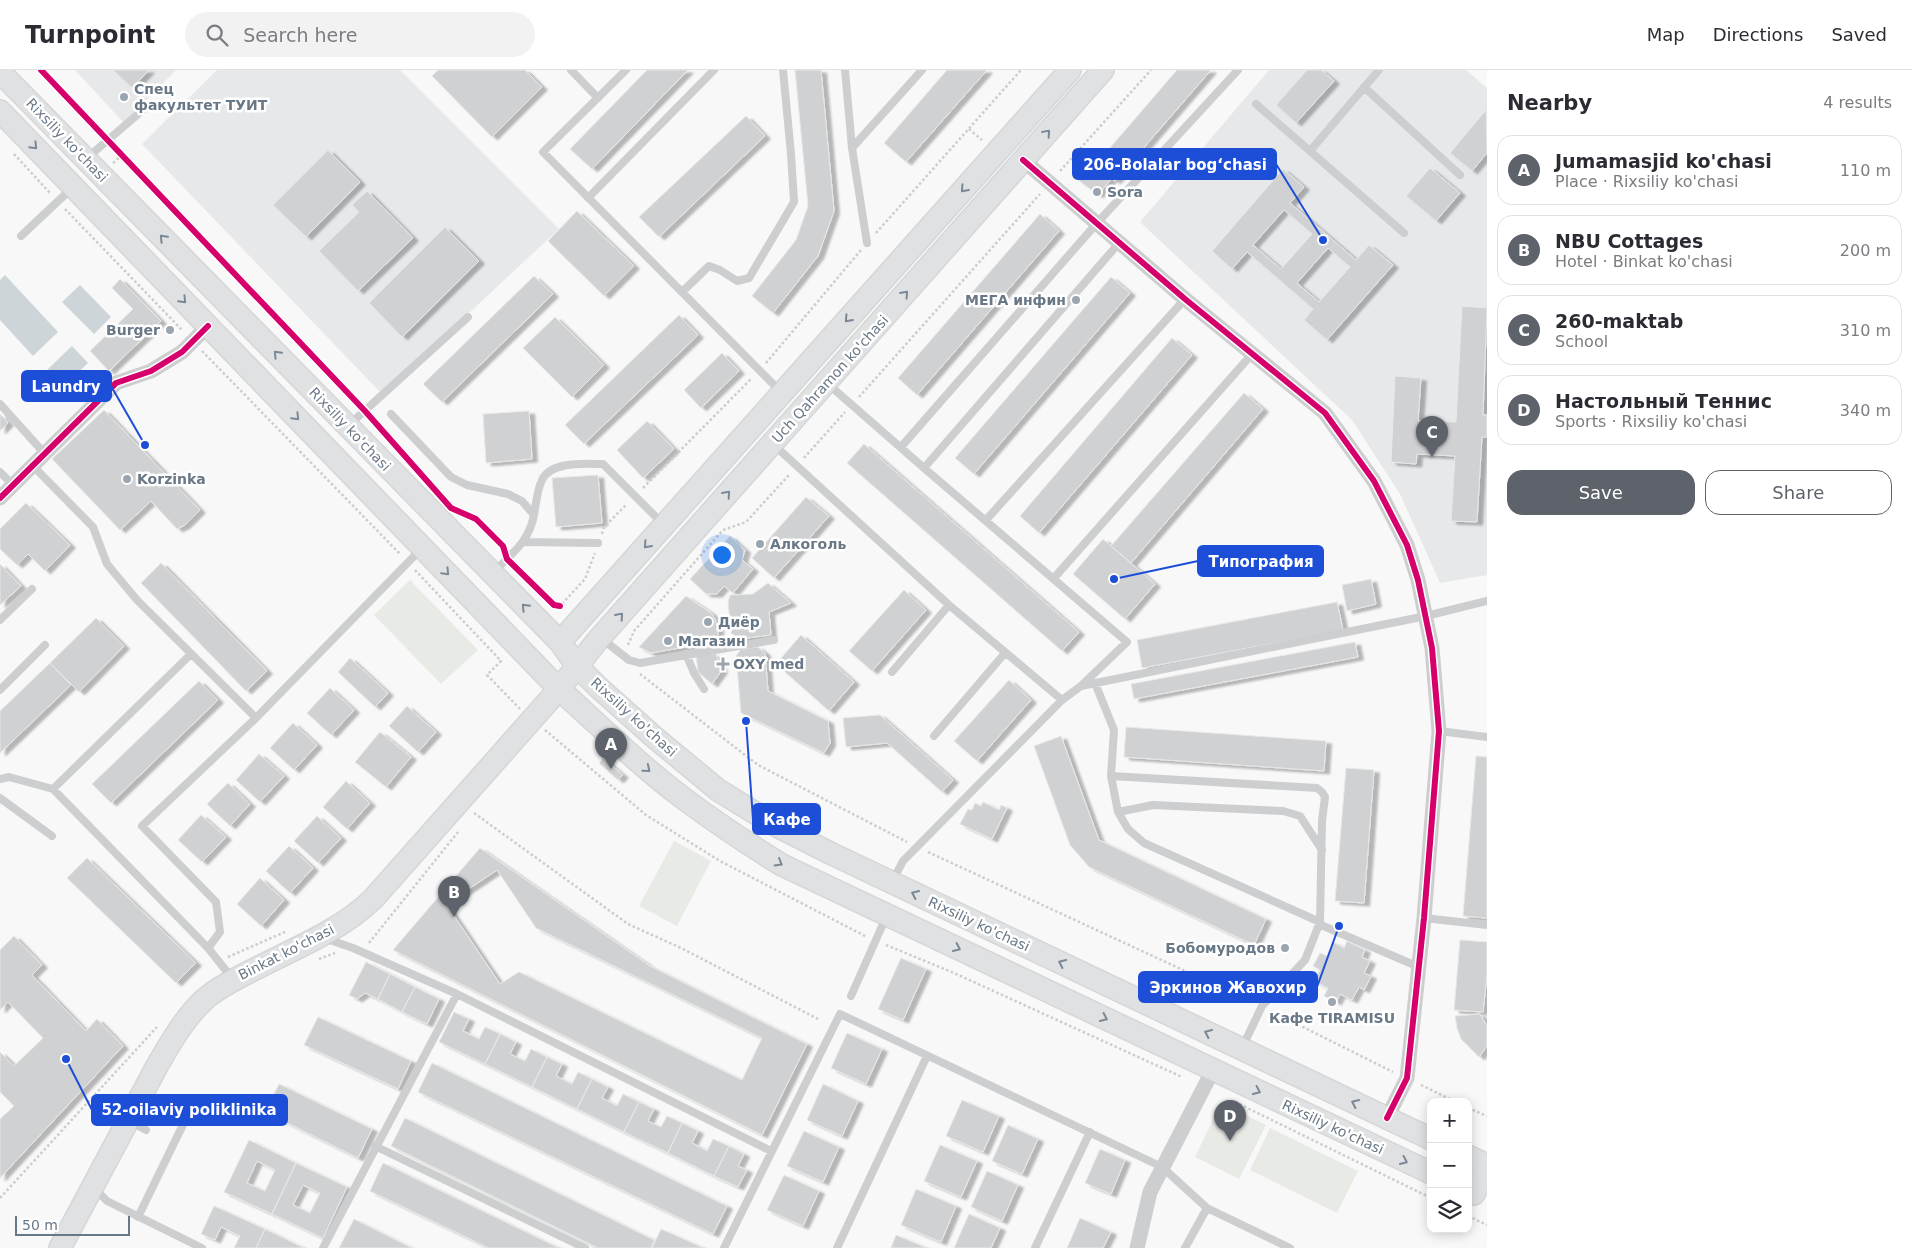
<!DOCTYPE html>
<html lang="en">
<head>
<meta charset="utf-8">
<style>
  body { margin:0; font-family:"DejaVu Sans",sans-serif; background:#f2f2f3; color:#2b2b33 }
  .controls { position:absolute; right:15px; bottom:15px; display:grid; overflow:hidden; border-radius:10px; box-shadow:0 2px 12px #0003 }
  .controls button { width:45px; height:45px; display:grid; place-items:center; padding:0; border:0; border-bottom:1px solid #e1e1e2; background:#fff; color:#2b2b33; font:25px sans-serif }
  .scale { position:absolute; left:15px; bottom:12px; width:115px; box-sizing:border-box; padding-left:5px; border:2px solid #697887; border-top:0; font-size:14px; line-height:18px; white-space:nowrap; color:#697887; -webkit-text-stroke:4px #fff; paint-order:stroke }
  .you { position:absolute; left:721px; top:484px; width:18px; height:18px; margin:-12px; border:4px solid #fff; border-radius:50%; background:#1a73e8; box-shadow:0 0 0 8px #1a73e833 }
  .badge { display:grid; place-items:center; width:32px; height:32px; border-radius:50%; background:#5d626b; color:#fff; font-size:16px; font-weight:700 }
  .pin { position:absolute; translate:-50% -41px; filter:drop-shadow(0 1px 2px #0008) }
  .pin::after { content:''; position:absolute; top:26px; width:18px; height:15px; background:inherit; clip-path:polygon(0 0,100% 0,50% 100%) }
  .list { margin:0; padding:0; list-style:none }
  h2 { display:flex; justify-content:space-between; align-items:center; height:65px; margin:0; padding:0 20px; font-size:21px }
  h2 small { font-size:16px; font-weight:400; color:#7c7c81 }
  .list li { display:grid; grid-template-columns:32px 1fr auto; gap:15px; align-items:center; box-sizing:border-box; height:70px; margin:0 10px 10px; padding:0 10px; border:1px solid #e1e1e2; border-radius:15px }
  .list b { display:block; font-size:19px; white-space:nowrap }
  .list p { margin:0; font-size:16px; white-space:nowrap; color:#7c7c81 }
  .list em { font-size:16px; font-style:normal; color:#7c7c81 }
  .actions { display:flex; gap:10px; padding:15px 20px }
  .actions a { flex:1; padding:11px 0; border:1px solid #5d626b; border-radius:15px; text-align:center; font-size:18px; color:#5d626b }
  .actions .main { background:#5d626b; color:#fff }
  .icon { flex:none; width:28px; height:28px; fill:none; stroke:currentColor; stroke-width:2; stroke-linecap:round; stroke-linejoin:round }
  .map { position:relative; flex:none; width:1487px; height:1178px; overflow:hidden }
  header { display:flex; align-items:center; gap:30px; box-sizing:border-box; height:70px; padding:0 25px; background:#fff; border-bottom:1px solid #e1e1e2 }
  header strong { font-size:24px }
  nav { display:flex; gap:28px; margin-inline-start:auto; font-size:18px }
  .search { width:350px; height:45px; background:#f2f2f3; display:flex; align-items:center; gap:12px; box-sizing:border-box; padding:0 18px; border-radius:28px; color:#7c7c81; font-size:19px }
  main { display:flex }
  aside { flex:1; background:#fff }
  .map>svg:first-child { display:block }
  .built { fill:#e7e8e9 }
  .green { fill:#e7eae5 }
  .water { fill:#ced5d8 }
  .building { fill:#cfd1d2; stroke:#e8e8e8; fill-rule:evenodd; filter:url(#shadow) }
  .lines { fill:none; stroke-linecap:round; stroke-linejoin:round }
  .secondary-casing { stroke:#d5d6d7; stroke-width:24 }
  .path { stroke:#cbcccd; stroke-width:2.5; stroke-dasharray:2.5 2.5; stroke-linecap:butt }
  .service { stroke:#cdcecf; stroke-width:8 }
  .minor { stroke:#cdcecf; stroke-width:15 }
  .secondary { stroke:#e0e1e2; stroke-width:21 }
  .cycleway-casing { stroke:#fff; stroke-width:9 }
  .cycleway { stroke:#d6006c; stroke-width:6 }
  .oneway { stroke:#7b8895 }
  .poi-dot { fill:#9ba5af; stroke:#fff; stroke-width:2 }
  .labels { text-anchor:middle; stroke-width:5; stroke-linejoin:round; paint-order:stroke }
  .poi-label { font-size:14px; font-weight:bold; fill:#697887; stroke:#fff; text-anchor:start }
  .street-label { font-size:14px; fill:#697887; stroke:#fff }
  .leader { fill:none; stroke:#1d4ed8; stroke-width:2 }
  .callout-dot { fill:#1d4ed8; stroke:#fff; stroke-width:2 }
  .callout { fill:#1d4ed8; stroke:#1d4ed8; stroke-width:2 }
  .callout-label { font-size:15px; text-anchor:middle; font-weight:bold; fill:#fff }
</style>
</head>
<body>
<header>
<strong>Turnpoint</strong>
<div class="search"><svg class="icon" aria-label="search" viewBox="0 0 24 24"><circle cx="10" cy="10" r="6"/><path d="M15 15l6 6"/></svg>Search here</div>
<nav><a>Map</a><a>Directions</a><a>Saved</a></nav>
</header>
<main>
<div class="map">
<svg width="1487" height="1178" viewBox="0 0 1487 1178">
  <defs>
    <filter id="shadow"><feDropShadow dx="5.5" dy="3" stdDeviation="1" flood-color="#0004"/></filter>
  </defs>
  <rect width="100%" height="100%" fill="#f8f8f8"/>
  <path class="built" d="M75 0H176L124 53Z
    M217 0H400L559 159 382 324 142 74Z
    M1269 0H1466L1487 18V505L1440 513 1400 424 1352 350 1140 152Z"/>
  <path class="green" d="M410 510 478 580 441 614 374 545Z
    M674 771 711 791 677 856 639 836Z
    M1221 1033 1266 1055 1239 1109 1195 1087Z
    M1270 1058 1358 1101 1337 1143 1250 1100Z"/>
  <path class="water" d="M5 205 58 262 33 286 0 250V210Z
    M80 215 111 247 94 264 62 232Z
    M72 276 88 293 63 317 47 300Z"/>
  <path class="building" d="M113 0H149L132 18Z
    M438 0H525L542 17 492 67 432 6Z
    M647 0H688L592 99 570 79Z
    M795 0H821L834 141 818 186 773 243 752 226 796 170 808 136Z
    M947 0H987L906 92 884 73Z
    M1177 0H1211L1115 111 1096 94Z
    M1307 0H1321L1334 11 1296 53 1276 35Z
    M1486 40 1487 83 1472 101 1450 83Z
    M746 46 765 66 659 167 639 147Z
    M328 80 360 112 306 167 273 135Z
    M1091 92 1112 108 1098 125 1077 109Z
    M1430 98 1460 123 1436 151 1406 126Z
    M1283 99 1304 117 1290 133 1356 190 1369 175 1393 195 1327 270 1304 250 1313 239 1247 182 1232 199 1212 181ZM1284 140 1312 164 1281 199 1253 175ZM1328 178 1350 197 1319 232 1297 213Z
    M367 121 413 168 358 221 319 181 359 142 352 135Z
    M577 141 634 196 604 226 548 171Z
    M1040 144 1059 161 917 325 898 308Z
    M445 157 479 191 402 267 369 233Z
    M534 206 553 224 442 332 423 314Z
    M1111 207 1130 223 974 404 955 388Z
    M120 209 161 251 109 301 90 281 133 239 112 218Z
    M1462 236 1487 238 1483 345H1487V367H1482L1477 452 1451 451 1455 386 1417 384 1416 394 1391 392 1395 306 1421 308 1418 351 1456 352Z
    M679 245 698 265 584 374 565 355Z
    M555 247 604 295 572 327 523 278Z
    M1172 268 1192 285 1039 463 1020 446Z
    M722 283 739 301 701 338 684 320Z
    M1244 323 1263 339 1131 493 1111 476Z
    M104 340 200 440 185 455 177 459 151 431 120 460 52 389Z
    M529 341 532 389 486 393 483 344Z
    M0 344 8 353 0 361Z
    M647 351 674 379 643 408 617 380Z
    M864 374 1079 562 1062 581 847 393Z
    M598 405 602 453 556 457 552 408Z
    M806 427 829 446 774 508 752 488Z
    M26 433 70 475 45 501 28 484 17 495 0 479V459Z
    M730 466 745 480 742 490 753 499 733 523 724 516 717 524H706L690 509Z
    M1103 469 1155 514 1125 549 1073 504Z
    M161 493 267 601 246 621 141 513Z
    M0 494 21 516 0 535Z
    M1371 509 1376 534 1347 541 1342 515Z
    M768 513 791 533 769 542 771 565 739 569 731 563 728 532 730 525 753 524Z
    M904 520 926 540 872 601 849 581Z
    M686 526 711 543 715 549 718 556V565L714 572 651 583 639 577Z
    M1337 532 1343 560 1142 598 1137 570Z
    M96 548 124 576 79 622 50 593Z
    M801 565 854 612 829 641 776 594Z
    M1355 572 1358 587 1134 629 1131 614Z
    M758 577 765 583 768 621 828 651 830 673 824 683 741 643 736 586 741 579Z
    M716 584 722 600 712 614 698 602 696 585Z
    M350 588 388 623 375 637 338 602Z
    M50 593 71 615 0 683V641Z
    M1009 610 1031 630 977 691 954 671Z
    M199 611 218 630 111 733 92 714Z
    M330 618 354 640 331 665 307 643Z
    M407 636 436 662 418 682 389 656Z
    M880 645 953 710 942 722 887 673 846 677 843 648Z
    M293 653 317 675 294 700 270 678Z
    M1126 657 1326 671 1324 701 1124 687Z
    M380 662 411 687 386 717 355 692Z
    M1061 666 1099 770 1266 849 1254 875 1089 797 1070 775 1034 676Z
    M259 684 284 706 260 732 236 710Z
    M1476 686 1487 687V848L1463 846Z
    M603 688 623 705 618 710 599 693Z
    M1346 698 1374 700 1364 833 1335 831Z
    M346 711 370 733 347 759 323 737Z
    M228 713 250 734 230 756 207 734Z
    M983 732 999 740 1001 735 1007 738 992 769 960 754 968 739 972 740 975 733 981 736Z
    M201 745 226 767 202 792 178 770Z
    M317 746 341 768 318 793 294 771Z
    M289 776 313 798 290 823 266 801Z
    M480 778 650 896 807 974 762 1065 393 880Z
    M87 788 196 893 176 913 67 808Z
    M497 800 536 858 762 968 742 1010 519 902 500 914 446 834Z
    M260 808 284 830 261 856 237 834Z
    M14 866 42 895 32 905 86 961 97 949 123 976 0 1108V1049L14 1036 0 1022V982L14 996 43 968 8 932 0 940V880Z
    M1460 870 1487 872V904L1483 942 1454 940Z
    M1347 871 1365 880 1362 887 1370 891 1364 903 1371 906 1364 920 1359 917 1352 930 1340 924 1336 932 1324 926 1328 918 1314 911 1320 900 1313 896 1320 883 1327 886 1333 872 1344 878Z
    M901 888 926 899 903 950 878 939Z
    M366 892 390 904 378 929 365 923 357 929 349 925Z
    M390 904 415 917 402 942 378 929Z
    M415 917 439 929 427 954 402 942Z
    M454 942 469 949 463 961 479 969 485 957 500 964 485 994 439 972Z
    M1480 944 1487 956V976L1479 987 1461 969 1457 958 1455 946Z
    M318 947 411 991 398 1019 304 975Z
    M847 963 882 979 866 1014 831 998Z
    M500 964 516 972 510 984 525 991 531 979 547 987 532 1017 485 994Z
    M547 987 562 994 556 1006 572 1014 578 1002 592 1009 577 1039 532 1017Z
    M432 993 727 1136 713 1164 418 1022Z
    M592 1009 608 1017 602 1028 617 1036 623 1024 639 1032 624 1062 577 1039Z
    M279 1014 372 1059 358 1088 265 1042Z
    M823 1014 858 1031 842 1066 807 1050Z
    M962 1030 999 1046 983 1082 946 1066Z
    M639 1032 654 1039 648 1051 661 1057 667 1046 682 1053 668 1083 624 1062Z
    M405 1048 654 1170 651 1178H598L391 1076Z
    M682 1053 698 1061 692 1073 707 1081 713 1069 729 1076 714 1106 668 1083Z
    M1008 1055 1038 1069 1022 1104 992 1091Z
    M804 1061 839 1077 823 1112 787 1096Z
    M249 1070 296 1093 272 1144 224 1122ZM257 1091 275 1100 265 1121 247 1113Z
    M940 1075 977 1091 961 1127 924 1111Z
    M729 1076 744 1084 738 1096 747 1100 738 1117 714 1106Z
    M1100 1079 1125 1090 1111 1124 1085 1113Z
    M296 1093 347 1117 323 1168 272 1144ZM303 1115 320 1123 310 1143 293 1135Z
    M383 1093 559 1178H489L370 1121Z
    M987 1101 1018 1115 1002 1151 971 1137Z
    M784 1105 819 1121 803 1156 767 1140Z
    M916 1119 956 1136 941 1172 901 1155Z
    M214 1136 265 1159 256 1178H234L240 1166 221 1157 215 1170 201 1164Z
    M969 1144 1000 1158 991 1178H954Z
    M1080 1148 1111 1162 1103 1178H1067Z
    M354 1149 412 1178H339Z
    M265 1159 304 1178H256Z
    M661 1159 704 1178H652Z
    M896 1165 927 1178H891Z"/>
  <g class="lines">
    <g class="secondary-casing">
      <path id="secondary" d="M0 2 560 572 577 596 598 617 654 667 718 720 773 754 830 783 1431 1069
        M0 41 559 619C600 656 639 695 683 728 715 752 748 774 782 795L1431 1103
        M560 572 1070 0
        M1468 1086 1487 1095
        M1474 1124 1487 1096
        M60 1178 157 996C171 972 185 947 206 928 222 915 241 906 259 897 298 877 341 860 373 829L559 619 597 571 1103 0"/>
    </g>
    <path class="path" d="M41 0 100 62
      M969 59 982 70
      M116 78 357 332
      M14 84 51 124
      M113 93 122 85
      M1060 101 1151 0
      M65 139 183 261
      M876 163 1021 0
      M202 281 401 485
      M766 293 861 180
      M859 327 1040 124
      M372 349 408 390
      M804 388 845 342
      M643 418 752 308
      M457 440 476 449 503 477
      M602 464 604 457 627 434
      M514 496 554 535 560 536 585 509 595 483
      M415 500 501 591 487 605 520 639
      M628 575 634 561 723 460 746 452 790 404
      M640 604 758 695 907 772
      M545 660 646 745 720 791 867 867
      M474 743 628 854 681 878 818 949
      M928 782 1252 932
      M369 873 458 762
      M886 875 954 903 1182 1007
      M228 887 285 862
      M319 889 335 883
      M1271 941 1393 1002
      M1421 1015 1456 1032
      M1235 1032 1431 1128
      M1468 1038 1487 1046
      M0 1128 157 957
      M1468 1146 1487 1155"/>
    <path class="service" d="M571 0 598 28
      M626 0 543 82 781 322
      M845 0 852 78 867 173
      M1364 17 1460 105
      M1256 34 1404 163
      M852 78 922 0
      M1310 81 1379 0
      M87 88 144 39
      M588 128 714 0
      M21 166 72 118
      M682 222 709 196 720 200 737 211 749 208 794 132 791 84 783 0
      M828 314 924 398 1127 572 1081 616
      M0 334 45 384
      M391 344 451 407 467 415 508 424 522 431 534 445C529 472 512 483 494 502
      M349 355 468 247
      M774 375 949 535 1062 630
      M901 377 1097 153 1238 0
      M33 396 93 457 107 494 137 530 256 648
      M924 398 1119 173
      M0 402 13 415
      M534 445C536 434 537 420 542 410 551 391 584 394 603 394L663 454
      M986 450 1185 229
      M524 472 598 473
      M1054 508 1252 284
      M0 550 32 519
      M602 569 629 590 640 593 774 570
      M686 584 694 603 704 619
      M892 602 949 535
      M1095 613 1114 660 1111 706 1118 742 1128 759 1144 773 1320 852 1305 890 1262 936 1242 978
      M0 620 45 575
      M1439 661 1487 667
      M934 666 1005 583
      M1111 706 1317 718 1322 722 1325 727 1322 751 1320 852 1321 855 1419 897
      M0 709 9 707 53 719 191 584
      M53 719 208 878
      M0 728 52 766
      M1118 742 1153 735 1283 741 1300 746 1322 780
      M892 812 903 791 1062 630 1081 616 1426 546 1487 531
      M1424 848 1487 855
      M324 868 353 878 457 924 771 1081
      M232 908 208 878 220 862 216 832 142 756 256 648 422 478
      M851 926 887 845
      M129 1051 146 1060
      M375 1076 585 1178
      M94 1118 107 1131 202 1178
      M138 1147 196 1028
      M323 1178 457 924
      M724 1178 840 944 1162 1097 1207 1138
      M837 1178 927 986
      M1035 1178 1090 1062
      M1185 1178 1207 1138 1290 1178"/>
    <path class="minor" d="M1023 90 1185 229 1325 343 1374 411 1407 475 1418 510 1432 578 1439 661 1424 848 1407 1008 1387 1048
      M0 428 116 313 151 301 182 282 208 256
      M1137 1178 1150 1122 1213 1000"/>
    <use href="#secondary" class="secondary"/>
    <g class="cycleway-casing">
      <path id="cycleway" d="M41 0 365 341 451 438 476 449 503 476 507 489 554 535 560 536
        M1023 90 1185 229 1325 343 1374 411 1407 475 1418 510 1432 578 1439 661 1424 848 1407 1008 1387 1048
        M0 428 116 313 151 301 182 282 208 256"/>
    </g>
    <use href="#cycleway" class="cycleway"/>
  </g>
  <defs><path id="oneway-chevron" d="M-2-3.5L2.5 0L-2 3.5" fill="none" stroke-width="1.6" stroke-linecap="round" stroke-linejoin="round" transform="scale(1.25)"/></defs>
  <g class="oneway">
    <use href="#oneway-chevron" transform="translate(1047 63) rotate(-49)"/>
    <use href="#oneway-chevron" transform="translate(34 76) rotate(46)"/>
    <use href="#oneway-chevron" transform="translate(964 119) rotate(132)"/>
    <use href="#oneway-chevron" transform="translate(163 168) rotate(-134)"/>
    <use href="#oneway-chevron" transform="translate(905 224) rotate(-48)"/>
    <use href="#oneway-chevron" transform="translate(183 230) rotate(46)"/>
    <use href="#oneway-chevron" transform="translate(848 249) rotate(132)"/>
    <use href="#oneway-chevron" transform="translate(277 284) rotate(-134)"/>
    <use href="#oneway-chevron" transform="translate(296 347) rotate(46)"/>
    <use href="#oneway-chevron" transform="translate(727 424) rotate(-49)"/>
    <use href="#oneway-chevron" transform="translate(647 475) rotate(132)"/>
    <use href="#oneway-chevron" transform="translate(446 502) rotate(46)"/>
    <use href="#oneway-chevron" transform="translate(525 537) rotate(-134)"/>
    <use href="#oneway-chevron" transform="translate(620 546) rotate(-49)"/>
    <use href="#oneway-chevron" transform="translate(647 699) rotate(39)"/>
    <use href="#oneway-chevron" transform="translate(779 793) rotate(30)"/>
    <use href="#oneway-chevron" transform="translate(915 824) rotate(-155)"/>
    <use href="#oneway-chevron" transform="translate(957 878) rotate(25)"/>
    <use href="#oneway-chevron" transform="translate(1062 893) rotate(-155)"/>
    <use href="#oneway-chevron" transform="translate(1104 948) rotate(25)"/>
    <use href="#oneway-chevron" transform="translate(1208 963) rotate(-155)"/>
    <use href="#oneway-chevron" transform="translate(1257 1021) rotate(25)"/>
    <use href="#oneway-chevron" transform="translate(1355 1033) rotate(-155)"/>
    <use href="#oneway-chevron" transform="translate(1404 1091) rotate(25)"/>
  </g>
  <g class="poi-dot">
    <circle cx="124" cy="27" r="5"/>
    <circle cx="1097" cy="122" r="5"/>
    <circle cx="1076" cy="230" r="5"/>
    <circle cx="170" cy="260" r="5"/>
    <circle cx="127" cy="409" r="5"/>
    <circle cx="760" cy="474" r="5"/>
    <circle cx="708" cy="552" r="5"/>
    <circle cx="668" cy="571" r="5"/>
    <path d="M720.5 586.5h5v5h5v5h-5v5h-5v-5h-5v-5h5z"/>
    <circle cx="1285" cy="878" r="5"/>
    <circle cx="1332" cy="932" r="5"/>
  </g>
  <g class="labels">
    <g class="poi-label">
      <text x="134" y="24">Спец<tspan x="134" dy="16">факультет ТУИТ</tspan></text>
      <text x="1107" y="127">Sora</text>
      <text x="1066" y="235" text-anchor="end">МЕГА инфин</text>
      <text x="160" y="265" text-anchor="end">Burger</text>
      <text x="137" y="414">Korzinka</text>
      <text x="770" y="479">Алкоголь</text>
      <text x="718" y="557">Диёр</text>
      <text x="678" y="576">Магазин</text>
      <text x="733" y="599">OXY med</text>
      <text x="1275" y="883" text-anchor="end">Бобомуродов</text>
      <text x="1332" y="953" text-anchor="middle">Кафе TIRAMISU</text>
    </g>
    <g class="street-label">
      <text transform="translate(67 70) rotate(46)" y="5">Rixsiliy ko'chasi</text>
      <text transform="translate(830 309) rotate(-48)" y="5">Uch Qahramon ko'chasi</text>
      <text transform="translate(350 359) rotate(46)" y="5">Rixsiliy ko'chasi</text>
      <text transform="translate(634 647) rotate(42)" y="5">Rixsiliy ko'chasi</text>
      <text transform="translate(979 854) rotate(25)" y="5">Rixsiliy ko'chasi</text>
      <text transform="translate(286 882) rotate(-27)" y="5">Binkat ko'chasi</text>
      <text transform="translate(1333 1057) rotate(25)" y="5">Rixsiliy ko'chasi</text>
    </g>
  </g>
  <path class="leader" d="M1323 170L1276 94M145 375L111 316M1114 509L1198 491M746 651L753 749M1339 856L1317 917M66 989L92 1040"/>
  <g class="callout-dot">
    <circle cx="1323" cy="170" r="5"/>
    <circle cx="145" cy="375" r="5"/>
    <circle cx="1114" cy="509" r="5"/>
    <circle cx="746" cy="651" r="5"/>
    <circle cx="1339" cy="856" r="5"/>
    <circle cx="66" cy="989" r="5"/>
  </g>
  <g class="callout">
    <rect x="1073" y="79" width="203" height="30" rx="5"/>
    <rect x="22" y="301" width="89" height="30" rx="5"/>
    <rect x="1198" y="476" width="125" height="30" rx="5"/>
    <rect x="753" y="734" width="67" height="30" rx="5"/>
    <rect x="1139" y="902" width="178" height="30" rx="5"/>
    <rect x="92" y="1025" width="195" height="30" rx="5"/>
  </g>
  <g class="callout-label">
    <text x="1175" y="100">206-Bolalar bogʻchasi</text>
    <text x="66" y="322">Laundry</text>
    <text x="1261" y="497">Типография</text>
    <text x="787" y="755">Кафе</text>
    <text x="1228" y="923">Эркинов Жавохир</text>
    <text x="189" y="1045">52-oilaviy poliklinika</text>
  </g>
</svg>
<div class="controls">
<button>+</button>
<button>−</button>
<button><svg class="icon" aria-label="layers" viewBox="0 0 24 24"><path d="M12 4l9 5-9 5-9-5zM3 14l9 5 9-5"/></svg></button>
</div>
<div class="scale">50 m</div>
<div class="you"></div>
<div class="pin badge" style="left:611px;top:699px">A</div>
<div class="pin badge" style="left:454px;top:847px">B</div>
<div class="pin badge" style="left:1432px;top:387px">C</div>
<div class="pin badge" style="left:1230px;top:1071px">D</div>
</div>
<aside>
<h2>Nearby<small>4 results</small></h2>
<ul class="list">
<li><span class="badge">A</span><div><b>Jumamasjid ko'chasi</b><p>Place · Rixsiliy ko'chasi</p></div><em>110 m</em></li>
<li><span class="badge">B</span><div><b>NBU Cottages</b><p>Hotel · Binkat ko'chasi</p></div><em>200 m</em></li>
<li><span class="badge">C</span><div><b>260-maktab</b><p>School</p></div><em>310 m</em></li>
<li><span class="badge">D</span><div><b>Настольный Теннис</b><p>Sports · Rixsiliy ko'chasi</p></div><em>340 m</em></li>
</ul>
<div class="actions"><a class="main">Save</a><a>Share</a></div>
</aside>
</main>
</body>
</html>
